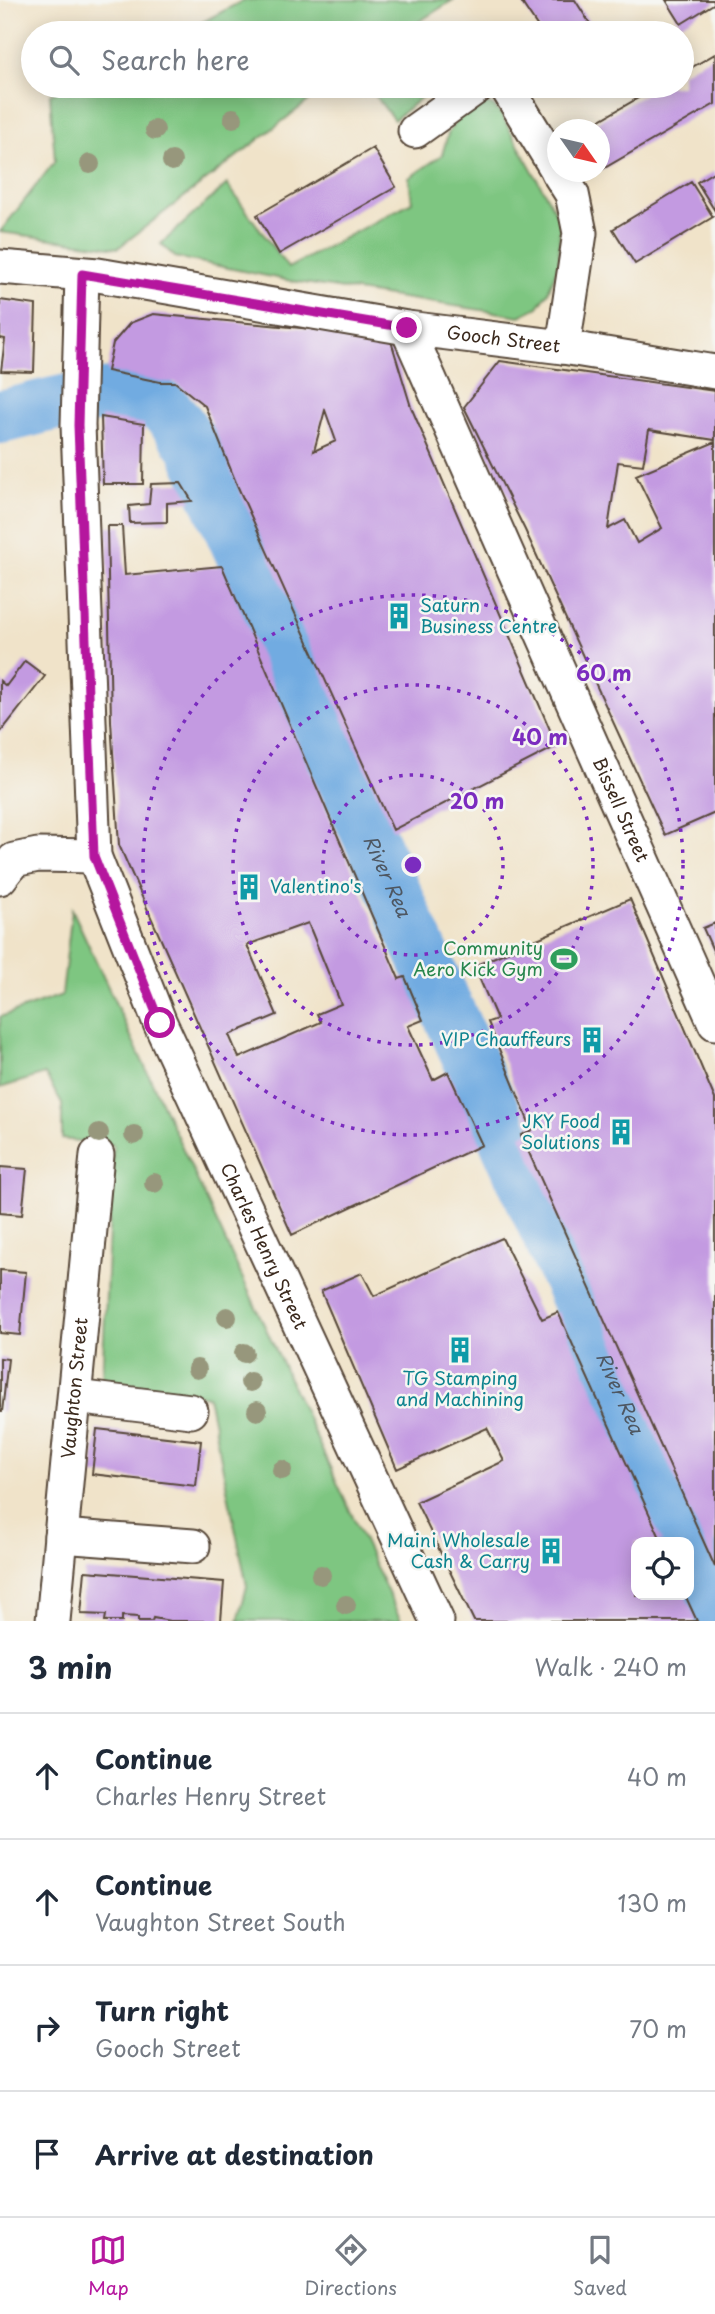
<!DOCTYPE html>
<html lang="en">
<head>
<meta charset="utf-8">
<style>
  body { margin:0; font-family:"Playpen Sans",sans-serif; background:#f2f2f3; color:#1f2937 }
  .controls { position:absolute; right:21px; bottom:21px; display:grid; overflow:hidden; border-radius:14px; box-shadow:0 4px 18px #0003 }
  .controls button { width:63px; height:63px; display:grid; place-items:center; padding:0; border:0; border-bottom:2px solid #e0e1e3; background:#fff; color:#1f2937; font:35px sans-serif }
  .compass { position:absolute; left:547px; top:119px; width:63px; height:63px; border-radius:50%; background:#fff; box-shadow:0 4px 18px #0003; rotate:124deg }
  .stop { position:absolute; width:21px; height:21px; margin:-16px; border:5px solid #b5179e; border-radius:50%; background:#fff }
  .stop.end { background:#b5179e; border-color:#fff; box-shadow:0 2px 7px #0008 }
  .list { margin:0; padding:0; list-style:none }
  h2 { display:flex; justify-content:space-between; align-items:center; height:91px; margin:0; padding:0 28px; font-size:30px }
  h2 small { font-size:23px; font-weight:400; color:#747a83 }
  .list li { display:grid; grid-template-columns:46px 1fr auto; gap:21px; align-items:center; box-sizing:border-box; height:126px; padding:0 28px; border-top:2px solid #e0e1e3 }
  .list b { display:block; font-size:26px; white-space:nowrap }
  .list p { margin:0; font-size:23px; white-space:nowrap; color:#747a83 }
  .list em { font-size:23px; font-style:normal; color:#747a83 }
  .icon { flex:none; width:38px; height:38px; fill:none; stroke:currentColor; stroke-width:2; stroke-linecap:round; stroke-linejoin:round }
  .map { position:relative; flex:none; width:715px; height:1621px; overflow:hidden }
  .search { position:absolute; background:#fff; box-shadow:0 4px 18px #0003; left:21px; right:21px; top:21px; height:77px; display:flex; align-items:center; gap:18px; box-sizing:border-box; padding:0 24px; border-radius:38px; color:#747a83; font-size:26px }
  .sheet { height:595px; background:#fff }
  nav { display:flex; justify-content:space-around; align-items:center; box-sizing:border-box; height:98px; border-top:2px solid #e0e1e3; background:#fff; font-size:19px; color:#747a83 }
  nav a { display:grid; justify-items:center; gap:4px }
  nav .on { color:#b5179e }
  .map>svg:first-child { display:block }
  .green { fill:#7ec681; stroke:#5c7850; stroke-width:2 }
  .water { fill:#71abe1; stroke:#566a80; stroke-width:2 }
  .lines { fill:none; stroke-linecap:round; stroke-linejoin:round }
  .river { stroke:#71abe1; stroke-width:54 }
  .building { fill:#c39ae1; fill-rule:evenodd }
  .minor-casing { stroke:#564638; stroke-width:37 }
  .minor { stroke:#fff; stroke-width:33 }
  .tree { fill:#97977b }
  .route { stroke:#b5179e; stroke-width:9 }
  .ring { fill:none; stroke:#7b2cbf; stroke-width:3.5; stroke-dasharray:3.5 7 }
  .labels { text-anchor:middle; stroke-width:5; stroke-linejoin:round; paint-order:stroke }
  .street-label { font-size:18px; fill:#3b2a1e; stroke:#f6f6f2 }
  .culture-label { font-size:18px; fill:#0d838f; stroke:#f6f6f2; text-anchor:end }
  .leisure-label { font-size:18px; fill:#27864d; stroke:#f6f6f2; text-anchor:end }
  .water-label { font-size:19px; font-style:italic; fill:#4e5762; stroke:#f6f6f2 }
  .centre { fill:#7b2cbf; stroke:#f6f6f2; stroke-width:3.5 }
  .ring-label { font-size:21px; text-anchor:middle; font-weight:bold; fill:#7b2cbf; stroke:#f6f6f2; stroke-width:5; stroke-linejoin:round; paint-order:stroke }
</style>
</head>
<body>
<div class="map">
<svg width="715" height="1621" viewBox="0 0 715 1621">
  <rect width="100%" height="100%" fill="#f6f6f2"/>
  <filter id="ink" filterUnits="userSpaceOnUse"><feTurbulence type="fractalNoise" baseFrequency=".0143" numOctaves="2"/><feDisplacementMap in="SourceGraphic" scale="14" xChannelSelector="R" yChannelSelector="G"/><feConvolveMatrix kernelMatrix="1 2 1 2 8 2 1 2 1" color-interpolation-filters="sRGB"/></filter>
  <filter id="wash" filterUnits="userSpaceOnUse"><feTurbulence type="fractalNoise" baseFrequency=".00686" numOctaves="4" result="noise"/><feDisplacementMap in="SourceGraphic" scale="28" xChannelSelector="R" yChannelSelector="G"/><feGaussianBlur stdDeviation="1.57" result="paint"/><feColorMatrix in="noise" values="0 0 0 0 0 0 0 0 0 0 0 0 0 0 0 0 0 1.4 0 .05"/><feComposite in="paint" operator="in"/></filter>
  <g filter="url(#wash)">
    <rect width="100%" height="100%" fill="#f0e3c9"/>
    <path class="green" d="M244 0H453L401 33H182Z
      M69 86H328L118 248 0 232 55 161 50 94Z
      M368 86H435L394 120Z
      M480 103 492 105 501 114 560 220 559 263 548 292 538 307 520 316 291 281 175 257 161 244 227 184 288 268 412 202 409 178 442 155 448 134 457 118Z
      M72 909 401 1621H238L247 1586 208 1396 102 1380 113 1145 62 1139V1104L45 1074 0 1088V1017L62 995Z"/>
    <path class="water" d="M127 374C166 384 187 394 208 429L163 445C159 440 156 431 150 427 120 405 35 430 0 438V396L100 375Z"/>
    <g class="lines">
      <g class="river">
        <path id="s1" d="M0 417C45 408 114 381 158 405 173 413 183 432 193 445L687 1542"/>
        <path d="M689 1546 715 1604"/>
      </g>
    </g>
    <g id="blocks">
      <path class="building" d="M527 0H575L596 33H542L522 3Z
        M666 0H713L715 3 681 24Z
        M715 54V104L601 170 600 130H583L659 86H682V73Z
        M373 148 396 187 279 254 257 215Z
        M715 171V211L697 182Z
        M691 182 713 217 635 264 613 229Z
        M0 300 36 305 34 372 1 371 5 339 0 338Z
        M153 314 343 332 391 341 411 407 557 746 393 830 237 485 205 406 175 382H160L107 371 113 343 130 323ZM325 410 336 441 314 451Z
        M500 361 715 391V440L649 430 643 465 618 462 608 529 625 520 637 543 662 528 636 475 715 442V813L665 835 525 530 464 407Z
        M101 417 144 424 143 484H103Z
        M181 483 192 501 167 503V522L130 523 129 506 149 504 151 484Z
        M107 526H122L125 575 222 566 399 979 405 977 423 1020 408 1026 433 1080 448 1072 482 1145 292 1235 119 845 111 721ZM308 923 341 1004 317 1014 321 1022 239 1058 229 1035 277 1015 247 945Z
        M25 661 45 676 0 733V681L6 686Z
        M630 899 715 1099V1567L521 1135 532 1130 488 1022 497 1019 474 966Z
        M715 923V955L703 928Z
        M0 1167 27 1169 22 1215 0 1213Z
        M502 1238 542 1319 558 1312 662 1542H636V1595H685L697 1621H474L416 1502 504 1461 487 1428 397 1469 321 1291 362 1273 374 1296Z
        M0 1270 26 1272 20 1335 0 1333Z
        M0 1358 8 1359 2 1412H0Z
        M97 1429 201 1441 196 1486 92 1474Z
        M85 1571 224 1582 221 1621H170L153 1618 152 1621H138V1617L122 1616V1621H105L106 1615 81 1614Z"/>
    </g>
  </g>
  <g filter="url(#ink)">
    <use href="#blocks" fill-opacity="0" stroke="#564638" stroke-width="2"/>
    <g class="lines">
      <g class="minor-casing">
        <g id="minor">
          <path d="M506 86 558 171"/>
          <path d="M415 131 478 86"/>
          <path d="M558 172 572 194 580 233 563 347"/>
          <path id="s2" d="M0 267 98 275 407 328 563 347 715 372"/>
          <path id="s3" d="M82 274 78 425 94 856 160 1023 437 1621"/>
          <path id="s4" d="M407 328 715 1023"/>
          <path d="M0 878 14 860 38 855 94 856"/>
          <path d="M75 1397 191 1411"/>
          <path d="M61 1536 193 1546"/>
          <path id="s5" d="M53 1621 97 1155"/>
        </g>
      </g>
      <use href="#minor" class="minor"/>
    </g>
    <g class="tree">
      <circle cx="233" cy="118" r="10"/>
      <circle cx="155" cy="130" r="10"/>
      <circle cx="172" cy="161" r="10"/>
      <circle cx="90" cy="164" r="10"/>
      <circle cx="99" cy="1133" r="10"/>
      <circle cx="134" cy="1135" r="10"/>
      <circle cx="154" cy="1183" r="10"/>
      <circle cx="227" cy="1317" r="10"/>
      <circle cx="244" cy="1353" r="10"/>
      <circle cx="197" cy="1369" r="10"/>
      <circle cx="250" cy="1382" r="10"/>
      <circle cx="257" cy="1411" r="10"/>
      <circle cx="282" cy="1470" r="10"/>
      <circle cx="321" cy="1575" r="10"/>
      <circle cx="346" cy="1605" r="10"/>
    </g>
  </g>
  <g class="lines" filter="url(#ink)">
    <path class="route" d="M160 1023 94 856 78 425 82 274 407 328"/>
  </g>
  <g class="ring">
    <circle cx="413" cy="865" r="90"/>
    <circle cx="413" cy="865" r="180"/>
    <circle cx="413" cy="865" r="270"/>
  </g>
  <defs>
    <g id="building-bare" transform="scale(2.1)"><path d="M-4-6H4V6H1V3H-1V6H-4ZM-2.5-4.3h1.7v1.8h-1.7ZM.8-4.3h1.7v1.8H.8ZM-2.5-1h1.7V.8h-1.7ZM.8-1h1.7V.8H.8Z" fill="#0f9aa8" stroke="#f6f6f2" stroke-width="2.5" paint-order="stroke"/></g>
    <g id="stadium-bare" transform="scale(2.1)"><path d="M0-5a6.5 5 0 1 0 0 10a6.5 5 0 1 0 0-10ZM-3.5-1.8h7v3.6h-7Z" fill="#2e9e5b" stroke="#f6f6f2" stroke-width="2.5" paint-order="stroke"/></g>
  </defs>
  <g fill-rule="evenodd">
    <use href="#building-bare" x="399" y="616"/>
    <use href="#building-bare" x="249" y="887"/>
    <use href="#stadium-bare" x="564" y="959"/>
    <use href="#building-bare" x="592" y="1040"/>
    <use href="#building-bare" x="621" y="1132"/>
    <use href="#building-bare" x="460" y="1350"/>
    <use href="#building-bare" x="551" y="1551"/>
  </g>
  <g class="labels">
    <g class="street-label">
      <text dy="6" stroke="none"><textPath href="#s2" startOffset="509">Gooch Street</textPath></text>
      <text dy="6" stroke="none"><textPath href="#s4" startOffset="527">Bissell Street</textPath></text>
      <text dy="6" stroke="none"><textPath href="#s3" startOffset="1008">Charles Henry Street</textPath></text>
      <text dy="6" stroke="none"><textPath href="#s5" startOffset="234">Vaughton Street</textPath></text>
    </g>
    <g class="culture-label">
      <text x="420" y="612" text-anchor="start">Saturn<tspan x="420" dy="21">Business Centre</tspan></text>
      <text x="270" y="893" text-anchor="start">Valentino's</text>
      <text x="571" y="1046">VIP Chauffeurs</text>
      <text x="600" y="1128">JKY Food<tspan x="600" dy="21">Solutions</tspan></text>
      <text x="460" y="1385" text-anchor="middle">TG Stamping<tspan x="460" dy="21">and Machining</tspan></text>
      <text x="530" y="1547">Maini Wholesale<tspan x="530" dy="21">Cash &amp; Carry</tspan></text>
    </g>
    <g class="leisure-label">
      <text x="543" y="955">Community<tspan x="543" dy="21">Aero Kick Gym</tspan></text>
    </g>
    <g class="water-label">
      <text dy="7" stroke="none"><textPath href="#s1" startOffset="688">River Rea</textPath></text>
      <text dy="7" stroke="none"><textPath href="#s1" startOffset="1255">River Rea</textPath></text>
    </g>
  </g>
  <circle cx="413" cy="865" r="10" class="centre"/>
  <g class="ring-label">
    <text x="604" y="681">60 m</text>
    <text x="540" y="745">40 m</text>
    <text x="477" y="809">20 m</text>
  </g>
</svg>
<div class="controls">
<button><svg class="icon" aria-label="locate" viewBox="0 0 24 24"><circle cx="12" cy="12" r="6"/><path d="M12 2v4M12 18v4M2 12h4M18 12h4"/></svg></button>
</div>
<svg class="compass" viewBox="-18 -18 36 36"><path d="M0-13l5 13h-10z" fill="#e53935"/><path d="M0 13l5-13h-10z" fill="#747a83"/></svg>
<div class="stop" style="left:160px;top:1023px"></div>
<div class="stop end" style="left:407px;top:328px"></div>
<div class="search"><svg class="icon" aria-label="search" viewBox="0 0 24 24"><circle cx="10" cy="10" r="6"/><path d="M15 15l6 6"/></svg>Search here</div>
</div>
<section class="sheet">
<h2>3 min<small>Walk · 240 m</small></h2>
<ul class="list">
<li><svg class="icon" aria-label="ahead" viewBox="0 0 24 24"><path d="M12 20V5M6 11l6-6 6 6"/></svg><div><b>Continue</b><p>Charles Henry Street</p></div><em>40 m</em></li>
<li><svg class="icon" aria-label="ahead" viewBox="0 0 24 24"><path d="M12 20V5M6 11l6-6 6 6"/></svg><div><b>Continue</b><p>Vaughton Street South</p></div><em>130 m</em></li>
<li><svg class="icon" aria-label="right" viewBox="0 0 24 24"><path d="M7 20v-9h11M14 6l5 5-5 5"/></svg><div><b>Turn right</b><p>Gooch Street</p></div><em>70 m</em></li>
<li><svg class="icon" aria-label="arrive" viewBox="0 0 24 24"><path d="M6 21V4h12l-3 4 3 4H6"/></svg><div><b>Arrive at destination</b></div></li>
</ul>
</section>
<nav>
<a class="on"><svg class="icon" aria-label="map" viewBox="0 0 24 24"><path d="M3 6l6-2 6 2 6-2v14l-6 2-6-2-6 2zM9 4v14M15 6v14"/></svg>Map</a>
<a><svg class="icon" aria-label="directions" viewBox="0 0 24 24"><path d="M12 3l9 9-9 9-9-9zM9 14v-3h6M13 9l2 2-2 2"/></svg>Directions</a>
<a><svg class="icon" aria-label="saved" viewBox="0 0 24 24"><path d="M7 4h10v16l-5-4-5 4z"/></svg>Saved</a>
</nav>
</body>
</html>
